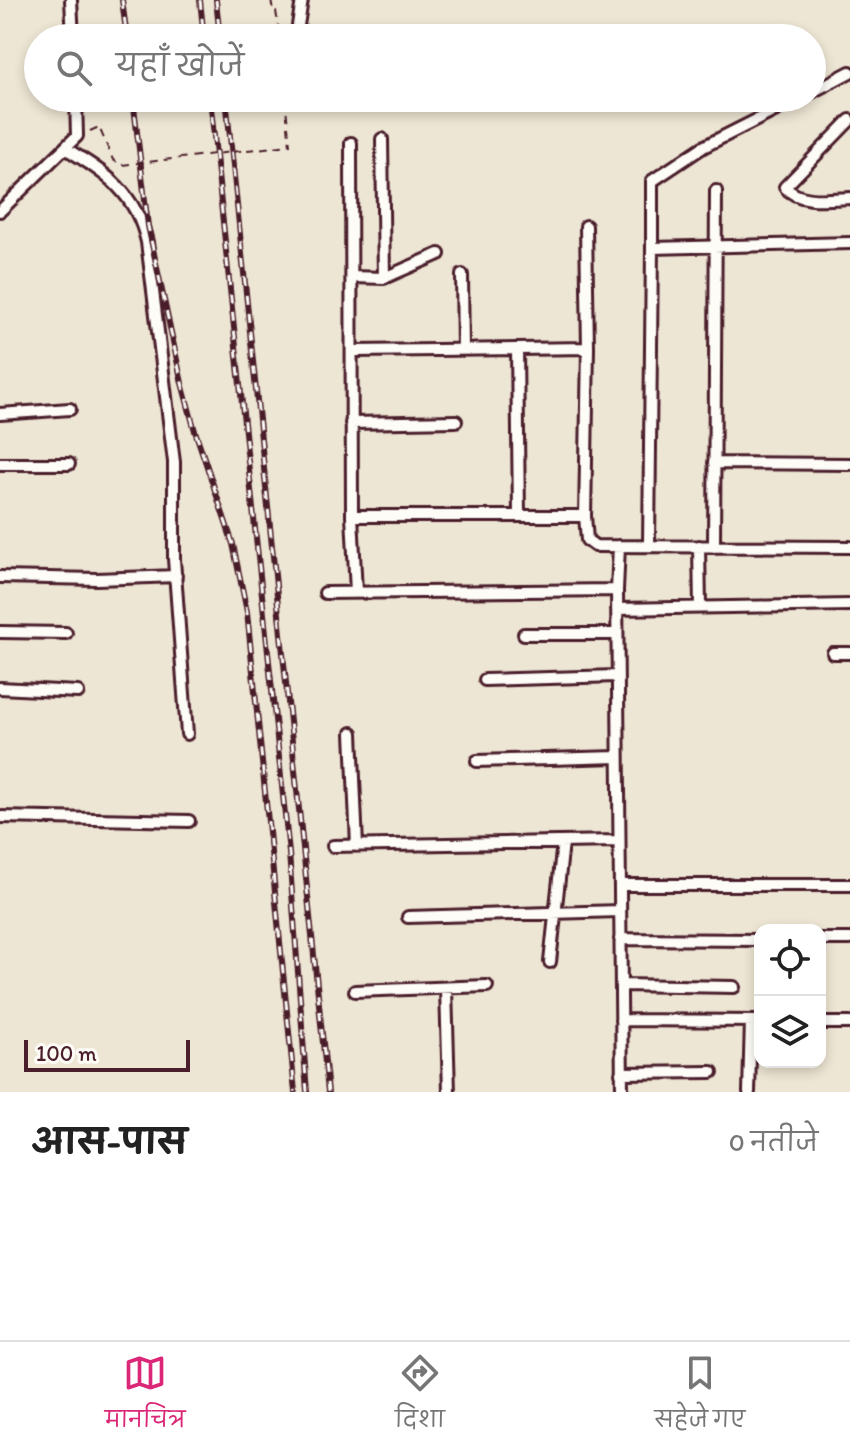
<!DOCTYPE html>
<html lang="hi">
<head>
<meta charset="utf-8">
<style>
  body { margin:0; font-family:Itim,"Playpen Sans Deva",sans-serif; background:#f6f6f6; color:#222 }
  .controls { position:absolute; right:24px; bottom:24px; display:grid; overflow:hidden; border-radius:16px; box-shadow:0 4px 12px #0003 }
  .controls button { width:72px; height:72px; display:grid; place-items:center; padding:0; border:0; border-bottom:2px solid #e0e0e0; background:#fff; color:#222; font:40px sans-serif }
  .scale { position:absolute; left:24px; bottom:20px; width:166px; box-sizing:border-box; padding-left:8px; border:4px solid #4a1f2b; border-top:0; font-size:22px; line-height:28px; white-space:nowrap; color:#4a1f2b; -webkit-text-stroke:6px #fdfcf7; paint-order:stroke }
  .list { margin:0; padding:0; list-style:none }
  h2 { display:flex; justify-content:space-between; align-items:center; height:104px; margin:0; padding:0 32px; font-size:34px }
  h2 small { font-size:26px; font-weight:400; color:#767676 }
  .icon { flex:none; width:44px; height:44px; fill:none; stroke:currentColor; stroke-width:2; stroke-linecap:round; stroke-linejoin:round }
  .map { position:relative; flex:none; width:850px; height:1092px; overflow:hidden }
  .search { position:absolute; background:#fff; box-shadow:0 4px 12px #0003; left:24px; right:24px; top:24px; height:88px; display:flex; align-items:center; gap:20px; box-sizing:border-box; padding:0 28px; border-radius:44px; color:#767676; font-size:30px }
  .sheet { height:248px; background:#fff }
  nav { display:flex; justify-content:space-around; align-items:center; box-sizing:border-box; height:112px; border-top:2px solid #e0e0e0; background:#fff; font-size:22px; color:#767676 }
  nav a { display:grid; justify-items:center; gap:4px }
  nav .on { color:#db2777 }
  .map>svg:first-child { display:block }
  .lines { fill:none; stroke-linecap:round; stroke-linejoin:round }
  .minor-casing { stroke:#4a1f2b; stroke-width:16 }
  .path { stroke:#4a1f2b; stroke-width:2; stroke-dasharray:8 6; stroke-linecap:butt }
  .minor { stroke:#fdfcf7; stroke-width:10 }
  .rail-casing { stroke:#4a1f2b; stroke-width:6 }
  .rail { stroke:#fdfcf7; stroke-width:3; stroke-dasharray:9; stroke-linecap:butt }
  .path-bridge { stroke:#4a1f2b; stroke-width:2; stroke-dasharray:8 6; stroke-linecap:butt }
</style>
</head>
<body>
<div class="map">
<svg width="850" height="1092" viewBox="0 0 850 1092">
  <rect width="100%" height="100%" fill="#eee6d4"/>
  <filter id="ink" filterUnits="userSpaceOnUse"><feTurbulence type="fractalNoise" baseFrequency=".0125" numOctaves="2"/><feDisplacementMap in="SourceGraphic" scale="16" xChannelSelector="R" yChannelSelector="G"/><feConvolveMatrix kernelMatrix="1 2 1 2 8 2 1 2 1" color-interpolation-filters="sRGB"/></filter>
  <g filter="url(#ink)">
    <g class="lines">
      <g class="minor-casing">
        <path id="minor" d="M71 0 73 38
          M296 38 302 0
          M812 92 850 72
          M850 120 785 187C799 204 830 199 850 198
          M382 139 384 278
          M351 143 352 516 356 592
          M65 148C106 173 136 193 147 242L174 462V559L187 734
          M0 211 77 136 76 98
          M652 248V181L703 147 800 98
          M462 275 463 350
          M353 277 384 278 439 254
          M517 349 519 515
          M354 351 588 348
          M0 414 70 409
          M351 423 456 421
          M714 463 850 464
          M0 464H69
          M352 516H585L587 540 595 546 850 547
          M585 517 588 348 586 226
          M649 546 652 248 850 243
          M699 546 700 607
          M714 547 716 191
          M0 577 97 579 176 576
          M617 590 619 546
          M325 593 617 590 622 1092
          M617 609 850 605
          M0 632 66 633
          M524 634H617
          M833 653H850
          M485 680 617 676
          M0 688 78 692
          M352 733 357 846
          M477 761 618 757
          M0 817 189 821
          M333 846 619 841
          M620 885H850
          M408 917 620 911
          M620 939 760 940
          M820 939H850
          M550 962 563 842
          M621 985 734 987
          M446 988 449 1092
          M355 991 487 986
          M621 1020 760 1021
          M820 1023H850
          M621 1073 712 1072
          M749 1092 751 1021"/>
      </g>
      <path class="path" d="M271 0 273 11H276L280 38
        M285 98 290 145
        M90 131 99 127 113 160 122 165"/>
      <use href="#minor" class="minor"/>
      <g class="rail-casing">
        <path id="rail" d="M122 0 127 38
          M200 0 204 38
          M216 0 220 38
          M133 98 148 226 182 383 195 431 233 544 247 612 295 1092
          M210 98 289 853 307 1092
          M226 98 328 1092"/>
      </g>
      <use href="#rail" class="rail"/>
      <path class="path-bridge" d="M122 165 290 145"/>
    </g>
  </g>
</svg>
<div class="controls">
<button><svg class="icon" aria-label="locate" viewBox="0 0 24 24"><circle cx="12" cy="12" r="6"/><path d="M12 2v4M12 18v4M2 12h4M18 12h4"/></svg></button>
<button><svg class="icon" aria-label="layers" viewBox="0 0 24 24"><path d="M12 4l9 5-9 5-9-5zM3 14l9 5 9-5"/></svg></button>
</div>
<div class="scale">100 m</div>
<div class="search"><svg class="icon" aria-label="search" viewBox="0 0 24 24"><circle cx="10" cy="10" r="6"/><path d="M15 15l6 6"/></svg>यहाँ खोजें</div>
</div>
<section class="sheet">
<h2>आस-पास<small>0 नतीजे</small></h2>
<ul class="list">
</ul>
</section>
<nav>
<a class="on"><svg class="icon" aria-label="map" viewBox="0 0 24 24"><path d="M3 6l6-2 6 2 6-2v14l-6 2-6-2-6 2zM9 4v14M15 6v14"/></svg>मानचित्र</a>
<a><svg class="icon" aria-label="directions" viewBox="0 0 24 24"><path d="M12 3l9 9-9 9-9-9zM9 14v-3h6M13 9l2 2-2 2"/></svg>दिशा</a>
<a><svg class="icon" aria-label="saved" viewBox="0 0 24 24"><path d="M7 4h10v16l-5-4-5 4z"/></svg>सहेजे गए</a>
</nav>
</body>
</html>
